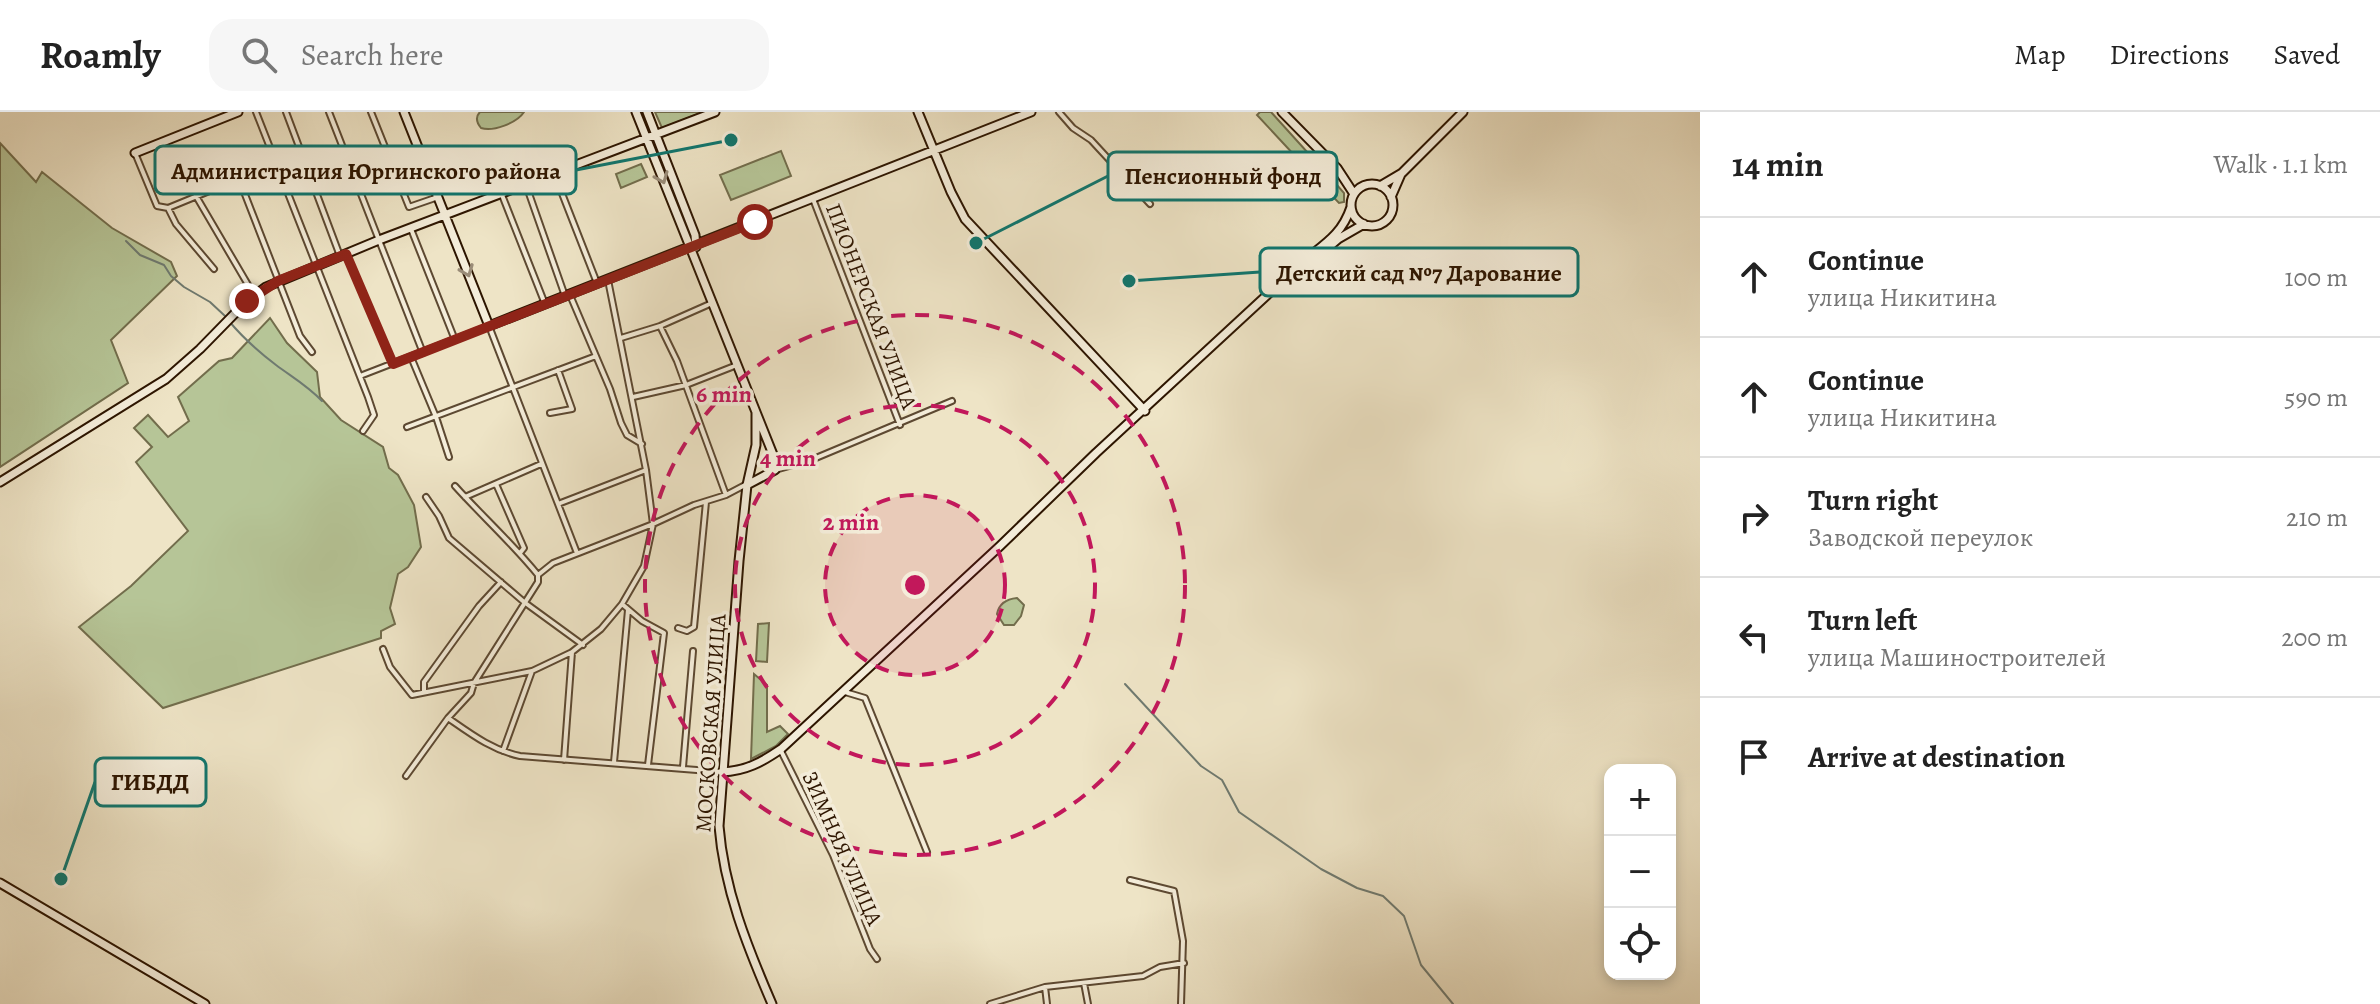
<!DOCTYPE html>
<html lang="en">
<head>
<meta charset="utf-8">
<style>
  body { margin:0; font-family:Alegreya,serif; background:#f6f6f6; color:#222 }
  .controls { position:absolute; right:24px; bottom:24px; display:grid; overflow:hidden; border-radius:16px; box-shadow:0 4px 12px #0003 }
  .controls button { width:72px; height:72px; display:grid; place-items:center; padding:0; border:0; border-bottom:2px solid #e0e0e0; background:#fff; color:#222; font:40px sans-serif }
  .stop { position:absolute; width:24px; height:24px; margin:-18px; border:6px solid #8f2418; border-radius:50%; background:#fff }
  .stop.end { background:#8f2418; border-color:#fff; box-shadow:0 2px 8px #0008 }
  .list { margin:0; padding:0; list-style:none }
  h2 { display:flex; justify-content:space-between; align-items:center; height:104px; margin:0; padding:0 32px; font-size:34px }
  h2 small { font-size:26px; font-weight:400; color:#767676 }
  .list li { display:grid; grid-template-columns:52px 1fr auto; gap:24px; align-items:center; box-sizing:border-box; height:120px; padding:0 32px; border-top:2px solid #e0e0e0 }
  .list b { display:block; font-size:30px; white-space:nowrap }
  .list p { margin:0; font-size:26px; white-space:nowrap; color:#767676 }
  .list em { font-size:26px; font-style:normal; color:#767676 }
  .icon { flex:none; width:44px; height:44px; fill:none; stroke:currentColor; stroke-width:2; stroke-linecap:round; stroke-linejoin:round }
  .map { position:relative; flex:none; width:1700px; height:892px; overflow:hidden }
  header { display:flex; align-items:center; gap:48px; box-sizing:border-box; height:112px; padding:0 40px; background:#fff; border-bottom:2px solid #e0e0e0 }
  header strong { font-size:38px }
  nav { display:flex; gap:44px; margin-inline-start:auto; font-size:28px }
  .search { width:560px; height:72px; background:#f6f6f6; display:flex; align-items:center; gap:20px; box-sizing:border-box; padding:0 28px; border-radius:24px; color:#767676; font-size:30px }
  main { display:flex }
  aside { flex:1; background:#fff }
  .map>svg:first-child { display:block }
  .green { fill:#b6c597; stroke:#726d4c; stroke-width:2 }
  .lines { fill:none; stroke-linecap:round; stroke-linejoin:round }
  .stream { stroke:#6f7a70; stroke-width:2 }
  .street-casing { stroke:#5d4932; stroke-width:8 }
  .secondary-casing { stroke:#2d1500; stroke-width:11 }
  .street { stroke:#f4edda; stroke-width:4 }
  .secondary { stroke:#f4edda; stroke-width:7 }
  .oneway { stroke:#9a8c78 }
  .route { stroke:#8f2418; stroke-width:10 }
  .ring { fill:none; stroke:#c2185b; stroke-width:4; stroke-dasharray:14 10 }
  .labels { text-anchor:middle; stroke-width:7; stroke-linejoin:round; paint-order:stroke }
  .street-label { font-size:22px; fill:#2d1500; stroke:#f4edda }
  .centre { fill:#c2185b; stroke:#f4edda; stroke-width:4 }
  .ring-label { font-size:24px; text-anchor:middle; font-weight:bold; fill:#c2185b; stroke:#f4edda; stroke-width:7; stroke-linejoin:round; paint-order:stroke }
  .leader { fill:none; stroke:#0f766e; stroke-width:3 }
  .callout-dot { fill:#0f766e; stroke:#f4edda; stroke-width:3 }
  .callout { fill:#f4edda; stroke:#0f766e; stroke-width:3 }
  .callout-label { font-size:24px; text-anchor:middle; font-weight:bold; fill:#2d1500 }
</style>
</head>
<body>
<header>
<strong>Roamly</strong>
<div class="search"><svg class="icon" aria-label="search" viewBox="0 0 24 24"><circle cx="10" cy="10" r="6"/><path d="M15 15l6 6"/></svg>Search here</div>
<nav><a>Map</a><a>Directions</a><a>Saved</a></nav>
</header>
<main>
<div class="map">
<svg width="1700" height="892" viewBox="0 0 1700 892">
  <rect width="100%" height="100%" fill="#eee4c6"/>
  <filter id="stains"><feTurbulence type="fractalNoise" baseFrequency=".0025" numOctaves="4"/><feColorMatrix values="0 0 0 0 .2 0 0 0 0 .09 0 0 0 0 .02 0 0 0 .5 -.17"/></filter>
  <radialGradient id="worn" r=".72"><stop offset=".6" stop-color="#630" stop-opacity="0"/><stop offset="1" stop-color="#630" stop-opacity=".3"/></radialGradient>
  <path class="green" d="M480 0H524C517 11 493 20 481 16 477 11 475 5 480 0Z
    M655 0H703L662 16Z
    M1260 0H1271L1318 52 1310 60 1257 3Z
    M0 31 36 70 42 60 112 116 171 150 177 164 111 228 128 271 0 355Z
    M781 39 791 64 731 88 720 63Z
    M641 52 647 65 621 76 616 62Z
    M1324 58 1344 81V90L1339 91 1315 66Z
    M270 206 287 231 317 260 320 285 341 308 383 335 389 356 398 363 414 393 421 435 408 455 398 462 390 496 395 512 381 519V526L163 596 79 515 131 474 188 419 136 350 152 335 134 316 148 303 168 325 189 309 178 285 219 249 232 246Z
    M1017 486 1024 493 1021 504 1014 513H1004L997 502C999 491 1007 487 1017 486Z
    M769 511 767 550 756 549 758 512Z
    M754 562 767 573V620L780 614 788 622 776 634 751 647Z"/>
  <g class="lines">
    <path class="stream" d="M126 129 140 143 164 153 171 164 184 175 210 190 225 204
      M229 209C243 226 259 240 276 253 292 265 308 274 322 289
      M1125 572 1201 654 1222 668 1239 700 1321 757 1357 776 1383 784 1404 804 1421 853 1453 892"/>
    <g class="street-casing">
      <path id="street" d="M256 0 368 285 374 303 363 319
        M286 0 340 144
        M329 0 423 241
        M371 0 409 95 438 85
        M1059 0 1073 16 1091 28 1150 92
        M135 41 157 94 168 96 275 52
        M554 61 597 171
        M239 67 300 224 312 240
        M526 73 565 184
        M502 83 545 192
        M196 84 254 183
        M813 87 900 313
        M168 96 176 112 214 157
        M411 117 455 228
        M346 142 393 252
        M570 183 610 277 621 311 627 323 642 332
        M660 214 677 249 726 383
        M621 226 660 214 712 191
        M411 245 436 305 449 345
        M360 264 489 214 577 441
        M633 285 686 273 737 253
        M550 301 572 297 558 258
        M407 315 596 244
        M775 358 811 348 952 289
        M496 372 524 436 520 441
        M455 374C482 404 513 432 538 463
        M426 385 439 404 449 426 524 490 583 533
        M465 385 541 352
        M558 392 646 358
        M622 492 642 509 664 521 648 653
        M678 516 687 519 694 515 706 390
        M383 537 390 555 412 583 532 559 572 540 601 517 622 492 644 454 653 412 646 358 608 168
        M424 580V570L479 494 501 470
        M845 580 865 586 927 740
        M448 606C471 622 492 638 520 644L722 660
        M503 639 532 559
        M781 639 833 743 870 837 877 847
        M564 648 572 540
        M614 650 628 498
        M683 655 693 539
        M406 664 448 606 471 581 474 571 538 470V463L553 451 653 412 694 393 726 383 745 373
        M1130 768 1174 779 1183 829 1181 892
        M1084 871 1088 892
        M1045 875 1047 892
        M990 892 1045 875 1143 864 1160 855 1184 851"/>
    </g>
    <g class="secondary-casing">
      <path id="secondary" d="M404 0 489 214 1031 0
        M636 0 774 345 775 358 747 373
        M647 0 695 123 696 135
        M918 0 951 80 965 107 1145 299
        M1282 0 1337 56 1354 82
        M135 41 238 0
        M1351 93a21 21 0 1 1 42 0a21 21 0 1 1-42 0Z
        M1380 74 1402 61 1463 0
        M1391 85 1401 62
        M1295 164 1338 127 1364 112
        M756 301V333L747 373 739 449 719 714C724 777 747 834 772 892
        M0 370 166 267 200 237 247 189 266 175 379 128 715 0
        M722 660C746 659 762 650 781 637L1000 434 1096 341 1305 148C1326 131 1342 122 1351 95
        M0 771 205 892"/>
    </g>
    <use href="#street" class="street"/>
    <use href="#secondary" class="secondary"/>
  </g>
  <defs><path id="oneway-chevron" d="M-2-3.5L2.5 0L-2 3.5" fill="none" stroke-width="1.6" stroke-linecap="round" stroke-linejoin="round" transform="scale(2)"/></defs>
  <g class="oneway">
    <use href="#oneway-chevron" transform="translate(662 66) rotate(68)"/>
    <use href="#oneway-chevron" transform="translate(467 159) rotate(69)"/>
  </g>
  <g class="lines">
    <path class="route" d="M247 189 278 169 346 142 393 252 755 110"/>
  </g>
  <circle cx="915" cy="473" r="90" fill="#c2185b" fill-opacity=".12"/>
  <g class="ring">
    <circle cx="915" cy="473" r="90"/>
    <circle cx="915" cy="473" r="180"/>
    <circle cx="915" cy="473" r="270"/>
  </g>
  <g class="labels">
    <g class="street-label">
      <text transform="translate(872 194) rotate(69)" y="8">ПИОНЕРСКАЯ УЛИЦА</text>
      <text transform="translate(710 611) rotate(-86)" y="8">МОСКОВСКАЯ УЛИЦА</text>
      <text transform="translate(843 736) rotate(66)" y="8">ЗИМНЯЯ УЛИЦА</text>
    </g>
  </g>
  <circle cx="915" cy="473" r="12" class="centre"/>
  <g class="ring-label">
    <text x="724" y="290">6 min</text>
    <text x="788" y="354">4 min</text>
    <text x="851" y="418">2 min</text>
  </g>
  <path class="leader" d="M731 28L576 58M976 131L1108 64M1129 169L1260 160M61 767L95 670"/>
  <g class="callout-dot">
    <circle cx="731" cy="28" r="8"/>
    <circle cx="976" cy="131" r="8"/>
    <circle cx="1129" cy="169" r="8"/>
    <circle cx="61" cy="767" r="8"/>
  </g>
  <g class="callout">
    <rect x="155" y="34" width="421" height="48" rx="8"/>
    <rect x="1108" y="40" width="229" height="48" rx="8"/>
    <rect x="1260" y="136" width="318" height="48" rx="8"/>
    <rect x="95" y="646" width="111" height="48" rx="8"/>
  </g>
  <g class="callout-label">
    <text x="366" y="67">Администрация Юргинского района</text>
    <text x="1223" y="72">Пенсионный фонд</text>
    <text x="1419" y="169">Детский сад №7 Дарование</text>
    <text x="150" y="678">ГИБДД</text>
  </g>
  <rect width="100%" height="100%" filter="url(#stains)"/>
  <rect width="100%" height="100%" fill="url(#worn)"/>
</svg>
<div class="controls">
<button>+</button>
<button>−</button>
<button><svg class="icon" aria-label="locate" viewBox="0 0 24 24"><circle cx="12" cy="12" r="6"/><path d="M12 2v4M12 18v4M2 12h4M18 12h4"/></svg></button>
</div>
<div class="stop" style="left:755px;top:110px"></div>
<div class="stop end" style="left:247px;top:189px"></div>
</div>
<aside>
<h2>14 min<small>Walk · 1.1 km</small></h2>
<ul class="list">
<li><svg class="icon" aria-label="ahead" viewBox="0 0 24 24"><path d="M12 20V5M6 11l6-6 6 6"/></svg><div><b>Continue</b><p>улица Никитина</p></div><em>100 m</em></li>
<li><svg class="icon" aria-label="ahead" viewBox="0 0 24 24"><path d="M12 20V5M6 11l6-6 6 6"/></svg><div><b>Continue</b><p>улица Никитина</p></div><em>590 m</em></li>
<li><svg class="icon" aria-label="right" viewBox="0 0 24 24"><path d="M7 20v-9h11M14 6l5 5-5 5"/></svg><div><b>Turn right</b><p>Заводской переулок</p></div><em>210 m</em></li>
<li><svg class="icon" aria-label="left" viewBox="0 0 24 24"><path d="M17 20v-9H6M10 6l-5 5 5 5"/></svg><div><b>Turn left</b><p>улица Машиностроителей</p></div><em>200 m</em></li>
<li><svg class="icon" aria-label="arrive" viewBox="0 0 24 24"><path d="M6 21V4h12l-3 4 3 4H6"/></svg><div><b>Arrive at destination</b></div></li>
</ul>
</aside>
</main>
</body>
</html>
